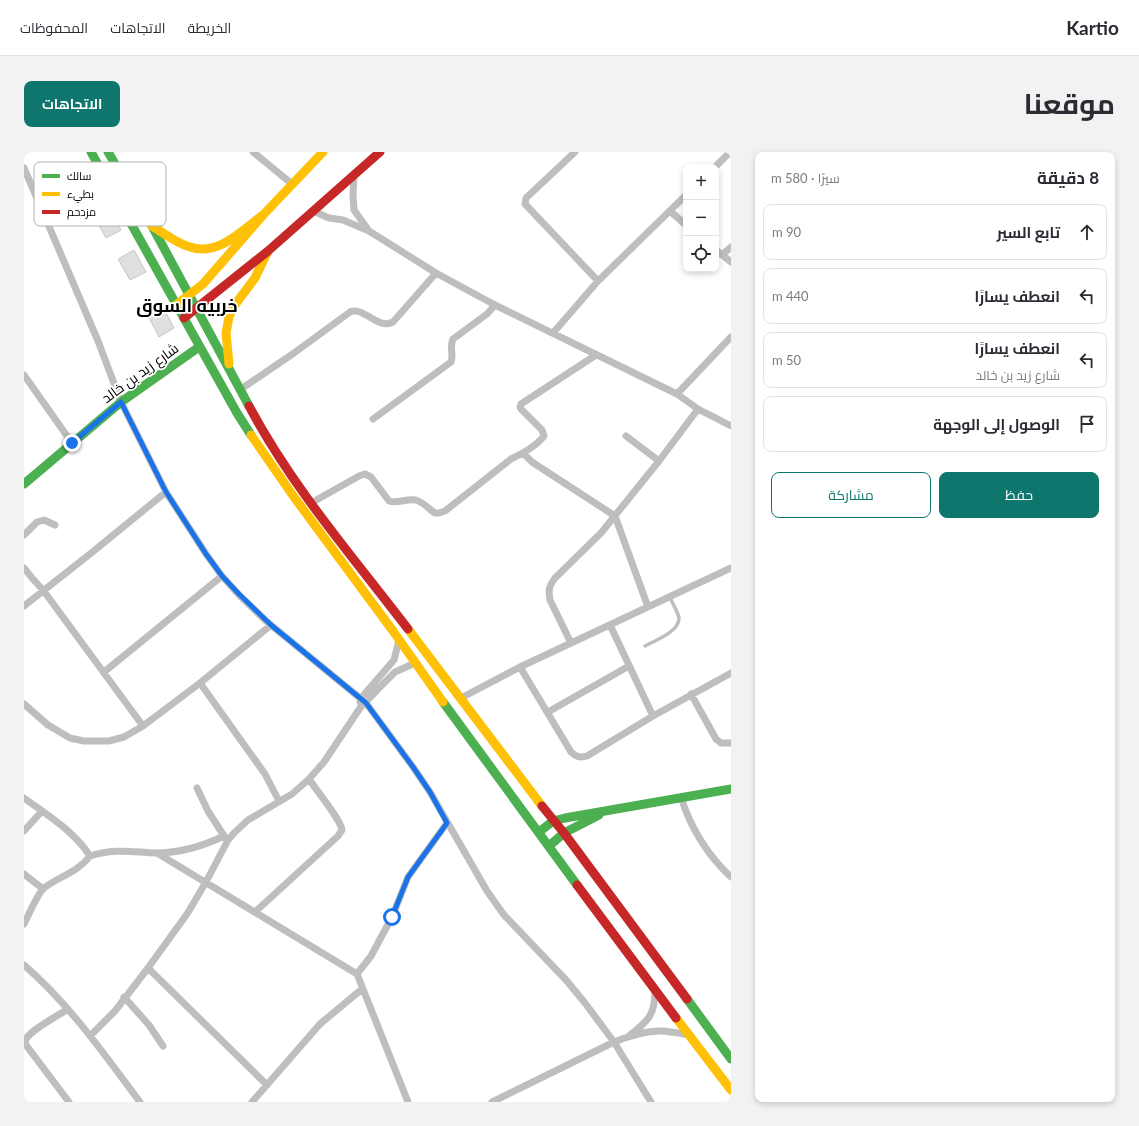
<!DOCTYPE html>
<html lang="ar">
<head>
<meta charset="utf-8">
<style>
  body { margin:0; font-family:Lato,Cairo,sans-serif; background:#f2f2f3; color:#2b2b33; direction:rtl }
  .controls { position:absolute; right:12px; top:12px; display:grid; overflow:hidden; border-radius:8px; box-shadow:0 2px 6px #0003 }
  .controls button { width:36px; height:36px; display:grid; place-items:center; padding:0; border:0; border-bottom:1px solid #e1e1e2; background:#fff; color:#2b2b33; font:20px sans-serif }
  .stop { position:absolute; width:12px; height:12px; margin:-9px; border:3px solid #1a73e8; border-radius:50%; background:#fff }
  .stop.end { background:#1a73e8; border-color:#fff; box-shadow:0 1px 4px #0008 }
  .list { margin:0; padding:0; list-style:none }
  h2 { display:flex; justify-content:space-between; align-items:center; height:52px; margin:0; padding:0 16px; font-size:17px }
  h2 small { font-size:13px; font-weight:400; color:#7c7c81 }
  .list li { display:grid; grid-template-columns:26px 1fr auto; gap:12px; align-items:center; box-sizing:border-box; height:56px; margin:0 8px 8px; padding:0 8px; border:1px solid #e1e1e2; border-radius:8px }
  .list b { display:block; font-size:15px; white-space:nowrap }
  .list p { margin:0; font-size:13px; white-space:nowrap; color:#7c7c81 }
  .list em { font-size:13px; font-style:normal; color:#7c7c81 }
  .actions { display:flex; gap:8px; padding:12px 16px }
  .actions a { flex:1; padding:9px 0; border:1px solid #0f766e; border-radius:8px; text-align:center; font-size:14px; color:#0f766e }
  .actions .main { background:#0f766e; color:#fff }
  .icon { flex:none; width:22px; height:22px; fill:none; stroke:currentColor; stroke-width:2; stroke-linecap:round; stroke-linejoin:round }
  .map { position:relative; flex:none; width:707px; height:950px; overflow:hidden; direction:ltr; border-radius:8px }
  header { display:flex; align-items:center; gap:24px; box-sizing:border-box; height:56px; padding:0 20px; background:#fff; border-bottom:1px solid #e1e1e2 }
  header strong { font-size:19px }
  nav { display:flex; gap:22px; margin-inline-start:auto; font-size:14px }
  .intro { display:flex; align-items:center; justify-content:space-between; box-sizing:border-box; height:96px; padding:0 24px }
  h1 { margin:0; font-size:28px }
  .button { padding:10px 18px; border-radius:8px; background:#0f766e; color:#fff; font-size:14px; font-weight:700 }
  main { display:flex; gap:24px; padding:0 24px }
  aside { flex:1; background:#fff; border-radius:8px; box-shadow:0 2px 6px #0003 }
  .map>svg:first-child { display:block }
  .building { fill:#dfdfdf; stroke:#c7c7c7 }
  .lines { fill:none; stroke-linecap:round; stroke-linejoin:round }
  .lane { stroke:#bebebe; stroke-width:3.5 }
  .street { stroke:#bebebe; stroke-width:7 }
  .fast { stroke:#4caf50; stroke-width:9 }
  .slow { stroke:#ffc107; stroke-width:9 }
  .jam { stroke:#c62828; stroke-width:9 }
  .route { stroke:#1a73e8; stroke-width:5 }
  .labels { text-anchor:middle; stroke-width:3.5; stroke-linejoin:round; paint-order:stroke }
  .street-label { font-size:14px; fill:#000; stroke:#fff }
  .district-label { font-size:18px; font-weight:bold; fill:#000; stroke:#fff }
  .key { fill:#fff; stroke:#b2b2b2; stroke-width:1 }
  .key-label { font-size:11px; fill:#000 }
</style>
</head>
<body>
<header>
<strong>Kartio</strong>
<nav><a>الخريطة</a><a>الاتجاهات</a><a>المحفوظات</a></nav>
</header>
<div class="intro"><h1>موقعنا</h1><a class="button">الاتجاهات</a></div>
<main>
<aside>
<h2>8 دقيقة<small>سيرًا · 580 m</small></h2>
<ul class="list">
<li><svg class="icon" aria-label="ahead" viewBox="0 0 24 24"><path d="M12 20V5M6 11l6-6 6 6"/></svg><div><b>تابع السير</b></div><em>90 m</em></li>
<li><svg class="icon" aria-label="left" viewBox="0 0 24 24"><path d="M17 20v-9H6M10 6l-5 5 5 5"/></svg><div><b>انعطف يسارًا</b></div><em>440 m</em></li>
<li><svg class="icon" aria-label="left" viewBox="0 0 24 24"><path d="M17 20v-9H6M10 6l-5 5 5 5"/></svg><div><b>انعطف يسارًا</b><p>شارع زيد بن خالد</p></div><em>50 m</em></li>
<li><svg class="icon" aria-label="arrive" viewBox="0 0 24 24"><path d="M6 21V4h12l-3 4 3 4H6"/></svg><div><b>الوصول إلى الوجهة</b></div></li>
</ul>
<div class="actions"><a class="main">حفظ</a><a>مشاركة</a></div>
</aside>
<div class="map">
<svg width="707" height="950" viewBox="0 0 707 950">
  <rect width="100%" height="100%" fill="#fff"/>
  <path class="building" d="M89 62 97 78 82 86 73 70Z
    M110 98 122 120 106 128 94 107Z
    M137 151 150 176 135 185 122 160Z"/>
  <g class="lines">
    <path class="lane" d="M621 494C632 488 655 480 655 466 654 460 648 451 646 445"/>
    <path class="street" d="M229 0 268 32
      M551 0 502 46 501 52 574 129
      M691 15 706 0
      M0 16 74 189 97 250 142 340 182 402 198 424 215 443 242 469 342 551 389 615 406 640 463 739 480 763 542 828 561 851 590 890 627 950
      M330 23 329 43 330 58 345 79
      M289 59 305 66 319 68 345 79 412 121 471 153 653 242 674 257 707 274
      M646 59 662 73
      M692 98 707 110
      M698 103 707 95
      M529 181 574 129 662 43
      M0 223 48 291
      M217 237 270 201 326 160C340 154 353 178 369 170L412 121
      M653 242 707 185
      M349 267 427 210C430 203 425 195 429 187L463 162 471 153
      M602 284 635 309
      M499 301 508 310 591 364 624 455
      M287 351 335 324 341 322 347 325 365 349C374 352 383 346 392 348 399 350 405 357 411 361H415L421 359 487 307C499 301 511 295 520 284L518 278 497 257 496 255 497 252 572 203
      M0 383 13 370 20 368 31 373
      M0 416 8 426 19 438 119 574
      M0 454 66 402 142 340
      M586 473 629 564
      M547 491 526 448C524 438 525 434 531 426L577 381 635 309 674 257
      M496 515 547 600C552 605 556 606 563 604L629 564 707 521
      M80 520 198 424
      M176 531 241 622 255 649
      M667 542 692 587 697 591H707
      M437 546 496 515 707 416
      M336 550 337 546 370 508 375 488
      M0 552 24 573 46 586 60 589H85L100 585 119 574 176 531 247 473
      M524 560 605 514
      M173 636 184 659 202 687
      M657 645C666 675 684 704 707 725
      M0 646C23 663 50 679 66 704
      M0 679 18 659
      M133 701 333 822 384 950
      M0 722 19 737
      M231 760 314 684 318 678C317 668 292 638 285 627
      M0 772C4 764 14 741 20 736 34 725 54 720 66 704 92 696 106 700 132 701 156 701 179 694 200 684
      M0 813C46 853 80 902 116 950
      M124 816 243 933
      M333 822 347 804 368 765 384 725 423 671
      M100 845 125 873 139 894
      M44 857C32 865 9 876 1 888L2 893 45 950
      M606 883C623 870 631 863 631 840
      M66 884 91 859 124 816 163 762 182 730 204 688 210 681 224 668 268 642 285 627 300 610 336 556 354 537 371 520 391 511
      M228 950 296 872 338 837
      M468 950 590 890C605 884 622 878 639 879 647 880 656 881 664 883"/>
    <path class="fast" d="M67 0 213 261 227 283
      M84 0 128 74 225 254
      M0 332 97 250 175 195
      M419 550 553 733
      M515 680 529 669 541 666 707 637
      M525 694 540 681 575 663
      M663 847 707 907"/>
    <path class="slow" d="M128 74C140 81 152 91 166 95 194 105 220 77 240 62
      M152 153 179 132 240 62 299 0
      M205 212 202 181 205 165 210 154 231 126 244 99
      M227 283 270 345 369 479 419 550
      M384 477 518 654
      M652 866 707 938"/>
    <path class="jam" d="M160 166 244 99 356 0
      M225 254C268 335 329 405 384 477
      M518 654 540 681 663 847
      M553 733 652 866"/>
  </g>
  <g class="lines">
    <path class="route" d="M48 291 97 250 142 340 182 402 198 424 215 442 247 473 342 551 389 615 406 640 423 671 384 725 368 765"/>
  </g>
  <g class="labels">
    <g class="street-label">
      <text transform="translate(116 221) rotate(-36)" y="5">شارع زيد بن خالد</text>
    </g>
    <g class="district-label">
      <text x="163" y="160">خربیه السوق</text>
    </g>
  </g>
  <rect x="10" y="10" width="132" height="64" rx="6" class="key"/>
  <rect x="18" y="22" width="18" height="4" fill="#4caf50"/>
  <rect x="18" y="40" width="18" height="4" fill="#ffc107"/>
  <rect x="18" y="58" width="18" height="4" fill="#c62828"/>
  <g class="key-label">
    <text x="43" y="28">سالك</text>
    <text x="43" y="46">بطيء</text>
    <text x="43" y="64">مزدحم</text>
  </g>
</svg>
<div class="controls">
<button>+</button>
<button>−</button>
<button><svg class="icon" aria-label="locate" viewBox="0 0 24 24"><circle cx="12" cy="12" r="6"/><path d="M12 2v4M12 18v4M2 12h4M18 12h4"/></svg></button>
</div>
<div class="stop" style="left:368px;top:765px"></div>
<div class="stop end" style="left:48px;top:291px"></div>
</div>
</main>
</body>
</html>
